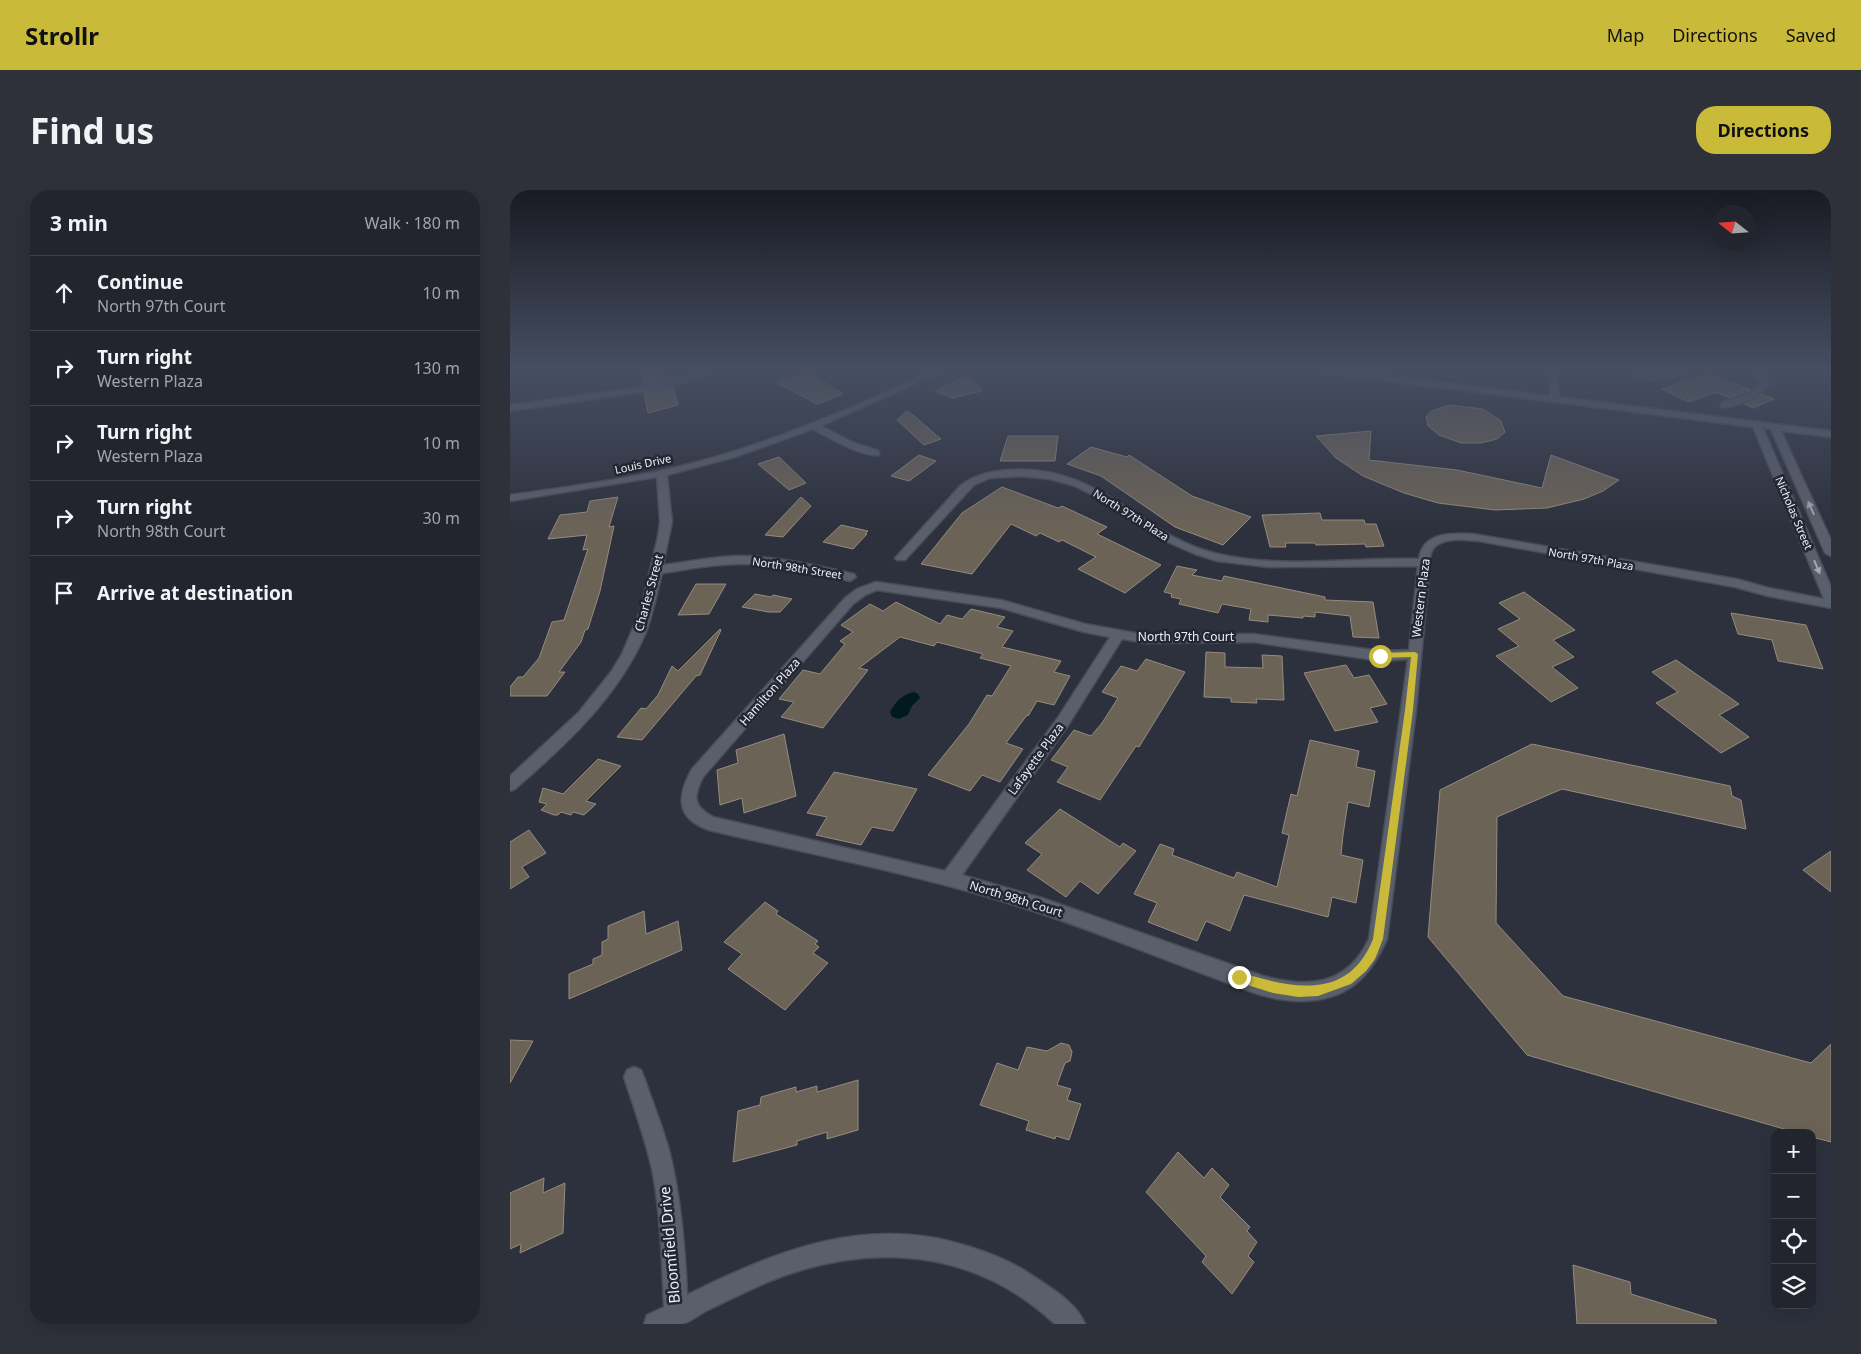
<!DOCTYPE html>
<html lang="en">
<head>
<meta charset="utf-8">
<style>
  body { margin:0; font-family:"Noto Sans",sans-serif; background:#2e313a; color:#f1f3f6 }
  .controls { position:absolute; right:15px; bottom:15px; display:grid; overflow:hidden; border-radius:10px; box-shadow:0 5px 20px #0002 }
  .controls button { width:45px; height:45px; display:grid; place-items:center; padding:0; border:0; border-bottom:1px solid #3f424a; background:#22252e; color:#f1f3f6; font:25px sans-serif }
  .compass { position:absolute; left:1201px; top:15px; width:45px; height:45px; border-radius:50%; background:#22252e; box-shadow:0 5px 20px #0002; rotate:287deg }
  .stop { position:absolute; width:15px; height:15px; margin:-11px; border:4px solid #c9ba3a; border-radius:50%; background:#fff }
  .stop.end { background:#c9ba3a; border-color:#fff; box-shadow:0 1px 5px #0008 }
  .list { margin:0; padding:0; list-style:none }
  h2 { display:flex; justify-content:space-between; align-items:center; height:65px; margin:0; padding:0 20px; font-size:21px }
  h2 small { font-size:16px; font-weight:400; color:#a2a5aa }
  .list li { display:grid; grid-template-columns:32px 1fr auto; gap:15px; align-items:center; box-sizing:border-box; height:75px; padding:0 20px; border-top:1px solid #3f424a }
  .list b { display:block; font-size:19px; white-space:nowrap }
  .list p { margin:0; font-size:16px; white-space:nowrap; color:#a2a5aa }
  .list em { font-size:16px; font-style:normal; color:#a2a5aa }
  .icon { flex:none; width:28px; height:28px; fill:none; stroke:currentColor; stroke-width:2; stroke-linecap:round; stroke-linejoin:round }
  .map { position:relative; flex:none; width:1321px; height:1134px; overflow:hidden; border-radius:20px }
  header { display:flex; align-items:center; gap:30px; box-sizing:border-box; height:70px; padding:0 25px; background:#c9ba3a; color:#111 }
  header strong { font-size:24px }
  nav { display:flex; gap:28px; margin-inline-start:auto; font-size:18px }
  .intro { display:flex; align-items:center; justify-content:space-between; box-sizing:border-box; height:120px; padding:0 30px }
  h1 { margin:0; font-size:35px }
  .button { padding:12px 22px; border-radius:20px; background:#c9ba3a; color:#111; font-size:18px; font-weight:700 }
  main { display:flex; gap:30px; padding:0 30px }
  aside { flex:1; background:#22252e; border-radius:20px; box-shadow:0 5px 20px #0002 }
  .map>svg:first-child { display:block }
  .water { fill:#011a20 }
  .building { fill:#6c6357; stroke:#958b7f }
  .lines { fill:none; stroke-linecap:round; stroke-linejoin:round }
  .minor-casing { stroke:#494c56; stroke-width:3 }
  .minor { fill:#5a5f6c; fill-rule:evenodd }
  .oneway { fill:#a3a7b2 }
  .route { fill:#c9ba3a }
  .labels { text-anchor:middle; stroke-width:5; stroke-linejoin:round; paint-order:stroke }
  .far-street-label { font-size:11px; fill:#eceff7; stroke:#232732 }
  .street-label { font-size:12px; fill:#eceff7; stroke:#232732 }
  .near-street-label { font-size:15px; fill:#eceff7; stroke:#232732 }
</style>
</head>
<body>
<header>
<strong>Strollr</strong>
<nav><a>Map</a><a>Directions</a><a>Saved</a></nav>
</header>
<div class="intro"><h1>Find us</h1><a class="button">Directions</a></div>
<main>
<aside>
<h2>3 min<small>Walk · 180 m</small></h2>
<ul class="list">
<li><svg class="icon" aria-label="ahead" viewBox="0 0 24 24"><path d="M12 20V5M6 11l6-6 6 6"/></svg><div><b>Continue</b><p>North 97th Court</p></div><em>10 m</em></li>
<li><svg class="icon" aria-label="right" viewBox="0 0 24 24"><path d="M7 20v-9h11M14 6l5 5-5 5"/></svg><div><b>Turn right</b><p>Western Plaza</p></div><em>130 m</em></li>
<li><svg class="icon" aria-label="right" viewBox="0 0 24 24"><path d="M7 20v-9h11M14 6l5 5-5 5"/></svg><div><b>Turn right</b><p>Western Plaza</p></div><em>10 m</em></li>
<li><svg class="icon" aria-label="right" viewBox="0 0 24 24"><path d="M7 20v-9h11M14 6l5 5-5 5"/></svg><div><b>Turn right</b><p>North 98th Court</p></div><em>30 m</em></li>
<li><svg class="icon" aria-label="arrive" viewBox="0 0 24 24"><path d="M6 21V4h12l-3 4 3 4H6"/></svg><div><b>Arrive at destination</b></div></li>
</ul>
</aside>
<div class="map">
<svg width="1321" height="1134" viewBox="0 0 1321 1134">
  <rect width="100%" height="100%" fill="#2d313d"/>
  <path class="water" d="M404 502 408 504 410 508 402 516 398 525 389 529 382 527 380 522C385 512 393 504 404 502Z"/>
  <path class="building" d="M129 179H149L159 188 133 195Z
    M297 182 333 204 307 214 267 193Z
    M1199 183 1241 200 1220 208 1205 202 1179 212 1152 199Z
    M458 186 472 201 442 208 425 201Z
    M163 196 168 215 138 223 134 203Z
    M1251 204 1264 209 1243 218 1234 214Z
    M939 215 973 219 991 231 995 242 987 249 971 253H951L929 245 918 236 916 227 922 221Z
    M397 221 403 225 431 249 414 255 387 230Z
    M861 241 859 270 947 280 1032 298 1041 265 1109 290 1093 301 1074 309 1037 318 985 320 928 313 894 303 853 286 826 268 806 246Z
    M498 246H548L545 271H490Z
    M581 257 617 267 619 265 682 306 741 327 713 355 665 337 591 286 557 274Z
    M409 265 426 271 399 291 381 286Z
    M269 267 296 293 279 300 248 274Z
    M492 297 548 318 552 316 597 337 587 344 651 375 615 403 568 379 586 367 552 350 549 352 530 343 526 346 501 334 462 384 411 374 452 323Z
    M108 307 99 337 104 336 90 401 78 439 75 440 71 452 49 482H55L37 506H0V497L8 487H13L29 468 42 432 54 430 78 359 73 360 77 345 38 349 50 325 77 322 80 311Z
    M291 307 301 316 273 347 255 345Z
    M810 323 812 330H854L855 334H866L874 356 856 357 855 354 806 355 805 353H775L776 357H760L752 325Z
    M331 335 358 341 355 344H357L343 359 313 352Z
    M667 376 687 380 682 385 712 391 714 386 815 407V410L863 412 869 448 843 447 840 426 805 422V427L793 426V428L758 425V432L739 430 741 419 712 414 708 423 669 414 671 409 661 407 662 404 654 402Z
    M186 394H216L199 424 168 425Z
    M1014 402 1065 440 1043 450 1064 467 1042 477 1068 498 1041 512 986 466 1009 456 988 439 1010 429 989 413Z
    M245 404 261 407 263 405 282 409 270 422H258L232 417Z
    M386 412 430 434 437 425 452 429 461 419 495 427 487 437 503 441 492 457 551 471 544 482 560 486 544 515 527 511 518 526 517 525 496 553 513 559 490 592 472 585 460 601 418 585 459 534 477 505 482 506 501 476 470 468 473 464 427 452 424 456 390 447 349 478 358 480 313 538 271 527 284 512 269 509 293 480 310 484 335 454 330 451 343 442 331 435 360 414 373 421Z
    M1221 423 1296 435 1313 479 1268 471 1262 450 1228 444Z
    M210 439 211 440 190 485 186 486 132 550 107 547 131 518 136 519 148 505 162 476 168 481Z
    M696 462 715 463V477L753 478 752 465 772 466 774 510 746 509 747 513 721 512V508L694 507Z
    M636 469 675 482 629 557 626 556 590 610 547 592 558 577 541 570 564 540 581 546 592 533 608 508 592 502 611 476 627 481Z
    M1166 470 1229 514 1209 525 1239 547 1211 563 1146 513 1168 502 1142 482Z
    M836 475 844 488 859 485 877 514 860 518 868 532 825 541 794 483Z
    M274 544 286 606 234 623 232 608 210 615 207 580 228 573 226 560Z
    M800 550 849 561 846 577 865 581 859 617 838 612 833 645 831 665 853 670 846 713 822 707 818 727 734 705 720 741 696 731 687 751 638 732 647 713 624 704 650 654 664 659 662 665 724 688 727 682 767 697 779 645 772 643 781 604 787 606Z
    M1022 554 1220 596 1222 606 1231 610 1236 639 1052 599 987 627 986 733 1053 806 1301 873 1321 854V952L1302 947V943H1288L1017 865 918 747 930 600Z
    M88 569 111 576 76 611 86 614 74 625 63 622 61 625 51 622 48 625H44L31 620 37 614 29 612 33 598 53 604Z
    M324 582 407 599 383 641 362 637 351 655 306 645 317 627 297 623Z
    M550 619 610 657 613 653 626 661 588 704 570 691 556 707 517 680 532 664 515 653Z
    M19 640 36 663 12 677 19 687 0 699V652Z
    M1321 661V702L1293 680Z
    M255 712 268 721 266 724 308 751 305 754 309 757 303 763 318 773 275 820 218 779 232 764 214 752Z
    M134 721 136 744 168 731 172 760 59 809V784L83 774V769L92 765V752L98 749V736Z
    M0 850 23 851 0 893Z
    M551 853 559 855 562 862 560 871 555 873 547 895 561 899 557 910 571 914 559 950 546 946 545 949 516 940 519 931 470 915 487 873 508 880 517 857 537 861Z
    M348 890V940L317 949V942L287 951V955L223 972 228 921 250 915 251 907 286 897V902L307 896V902Z
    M668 962 694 988 702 978 719 995 710 1007 740 1037 737 1041 747 1052 738 1066 744 1072 722 1104 692 1072 696 1066 636 1002Z
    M34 988 33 1003 55 993 53 1043 10 1063 11 1054 0 1059V1003Z
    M1063 1075 1120 1092 1121 1104 1206 1130V1134H1067Z"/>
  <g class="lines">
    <g class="minor-casing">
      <path id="minor" d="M200 179H213L186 189 132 202 0 221V215L132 197Z
        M427 179H438L311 236 342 252 369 261V265C354 268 317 247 303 239L225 267 157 285 162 332 153 375C177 372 202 367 226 366 265 366 306 375 344 384L346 387 340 391C306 383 272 374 237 374 208 373 180 379 152 383 147 403 143 423 136 442 109 506 57 554 5 599L0 601V586L69 522 101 482 112 464 131 419 148 346 150 332 147 287 0 311V305C63 296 126 288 187 272 270 250 348 215 427 179Z
        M803 179H829L1040 206 1039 179H1047L1049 207 1321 241V247L1271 241 1321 350V366L1315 363 1261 239 1253 238 1321 397V418L1258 406 1225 397 969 351C956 350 929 346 922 361 920 364 920 369 920 373L906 520 877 749C860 788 837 810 792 811 757 812 723 794 691 783 632 761 574 737 514 718 411 685 304 665 199 640 165 628 167 606 182 579L335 408 347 399 366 392 491 410 575 434 636 445 743 444 871 461 899 460 908 376 758 377 707 371 685 364 651 349 590 309 565 296 540 289 510 286 480 288 464 295 395 370H387L385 368 387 366 450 296C463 285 479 282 496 280 591 272 627 345 708 364 773 379 842 367 909 369 913 342 941 343 963 344L1226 389 1259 398 1314 409 1243 237 807 182ZM367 400 491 418 574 442 600 447 547 529 435 681 203 627C183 616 183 607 193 587L343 414 355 405ZM612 449 636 453 743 452 871 471 898 469 859 749C837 796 798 798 753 786L532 708 452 685 557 537Z
        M1116 179C1126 179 1130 185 1139 185 1153 186 1166 179 1180 179 1163 192 1131 196 1116 179Z
        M1245 179H1253L1259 193C1252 206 1225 219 1211 217V213C1224 208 1243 206 1251 193Z
        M124 877 131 880 134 887C142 911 152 935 159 960 171 1007 175 1056 177 1105 267 1060 357 1024 457 1056 480 1063 503 1072 523 1086 541 1098 567 1113 575 1134H545C464 1058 360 1051 260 1091 239 1100 219 1110 198 1120 190 1124 180 1132 172 1134 160 1134 145 1134 134 1134L137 1125 154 1117C152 1071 151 1024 142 979 135 948 124 918 114 887L117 880Z"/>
    </g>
    <use href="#minor" class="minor"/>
  </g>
  <defs><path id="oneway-solid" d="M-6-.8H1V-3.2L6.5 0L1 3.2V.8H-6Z" transform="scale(1.25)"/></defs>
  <g class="oneway">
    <use href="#oneway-solid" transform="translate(1301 318) rotate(-114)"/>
    <use href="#oneway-solid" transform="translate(1307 377) rotate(67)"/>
  </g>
  <linearGradient id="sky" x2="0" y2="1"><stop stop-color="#191b22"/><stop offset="0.53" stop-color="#464e62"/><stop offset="1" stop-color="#464e62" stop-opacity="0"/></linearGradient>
  <rect width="1321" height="338" fill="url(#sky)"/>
  <path class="route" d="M905 462 908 464 903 520 873 749 865 769 856 781 841 794 808 806 788 807 763 803 725 791 724 787 729 782C781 798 838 812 863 749L895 520 901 467 870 468 867 466 870 463Z"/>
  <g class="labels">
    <g class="far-street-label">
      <text transform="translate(133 274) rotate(-12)" y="4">Louis Drive</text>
      <text transform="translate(1284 323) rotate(67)" y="4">Nicholas Street</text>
      <text transform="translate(621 325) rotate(32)" y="4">North 97th Plaza</text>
      <text transform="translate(1081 369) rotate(10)" y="4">North 97th Plaza</text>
      <text transform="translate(287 378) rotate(9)" y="4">North 98th Street</text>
    </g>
    <g class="street-label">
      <text transform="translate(139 403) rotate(-75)" y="4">Charles Street</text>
      <text transform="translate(911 408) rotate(-83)" y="4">Western Plaza</text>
      <text x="676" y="451">North 97th Court</text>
      <text transform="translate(260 502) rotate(-49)" y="4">Hamilton Plaza</text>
      <text transform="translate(526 569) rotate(-54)" y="4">Lafayette Plaza</text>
      <text transform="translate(506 709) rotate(17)" y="4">North 98th Court</text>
    </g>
    <g class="near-street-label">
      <text transform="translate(160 1055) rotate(-95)" y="5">Bloomfield Drive</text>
    </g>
  </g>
</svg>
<div class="controls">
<button>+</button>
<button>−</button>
<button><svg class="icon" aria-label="locate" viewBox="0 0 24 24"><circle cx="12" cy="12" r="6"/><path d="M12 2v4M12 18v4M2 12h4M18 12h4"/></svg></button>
<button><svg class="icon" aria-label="layers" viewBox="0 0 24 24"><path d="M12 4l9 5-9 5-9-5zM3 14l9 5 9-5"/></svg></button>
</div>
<svg class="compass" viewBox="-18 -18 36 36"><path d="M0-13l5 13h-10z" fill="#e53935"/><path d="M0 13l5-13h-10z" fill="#a2a5aa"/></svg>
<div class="stop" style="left:870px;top:466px"></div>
<div class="stop end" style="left:729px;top:787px"></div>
</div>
</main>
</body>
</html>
